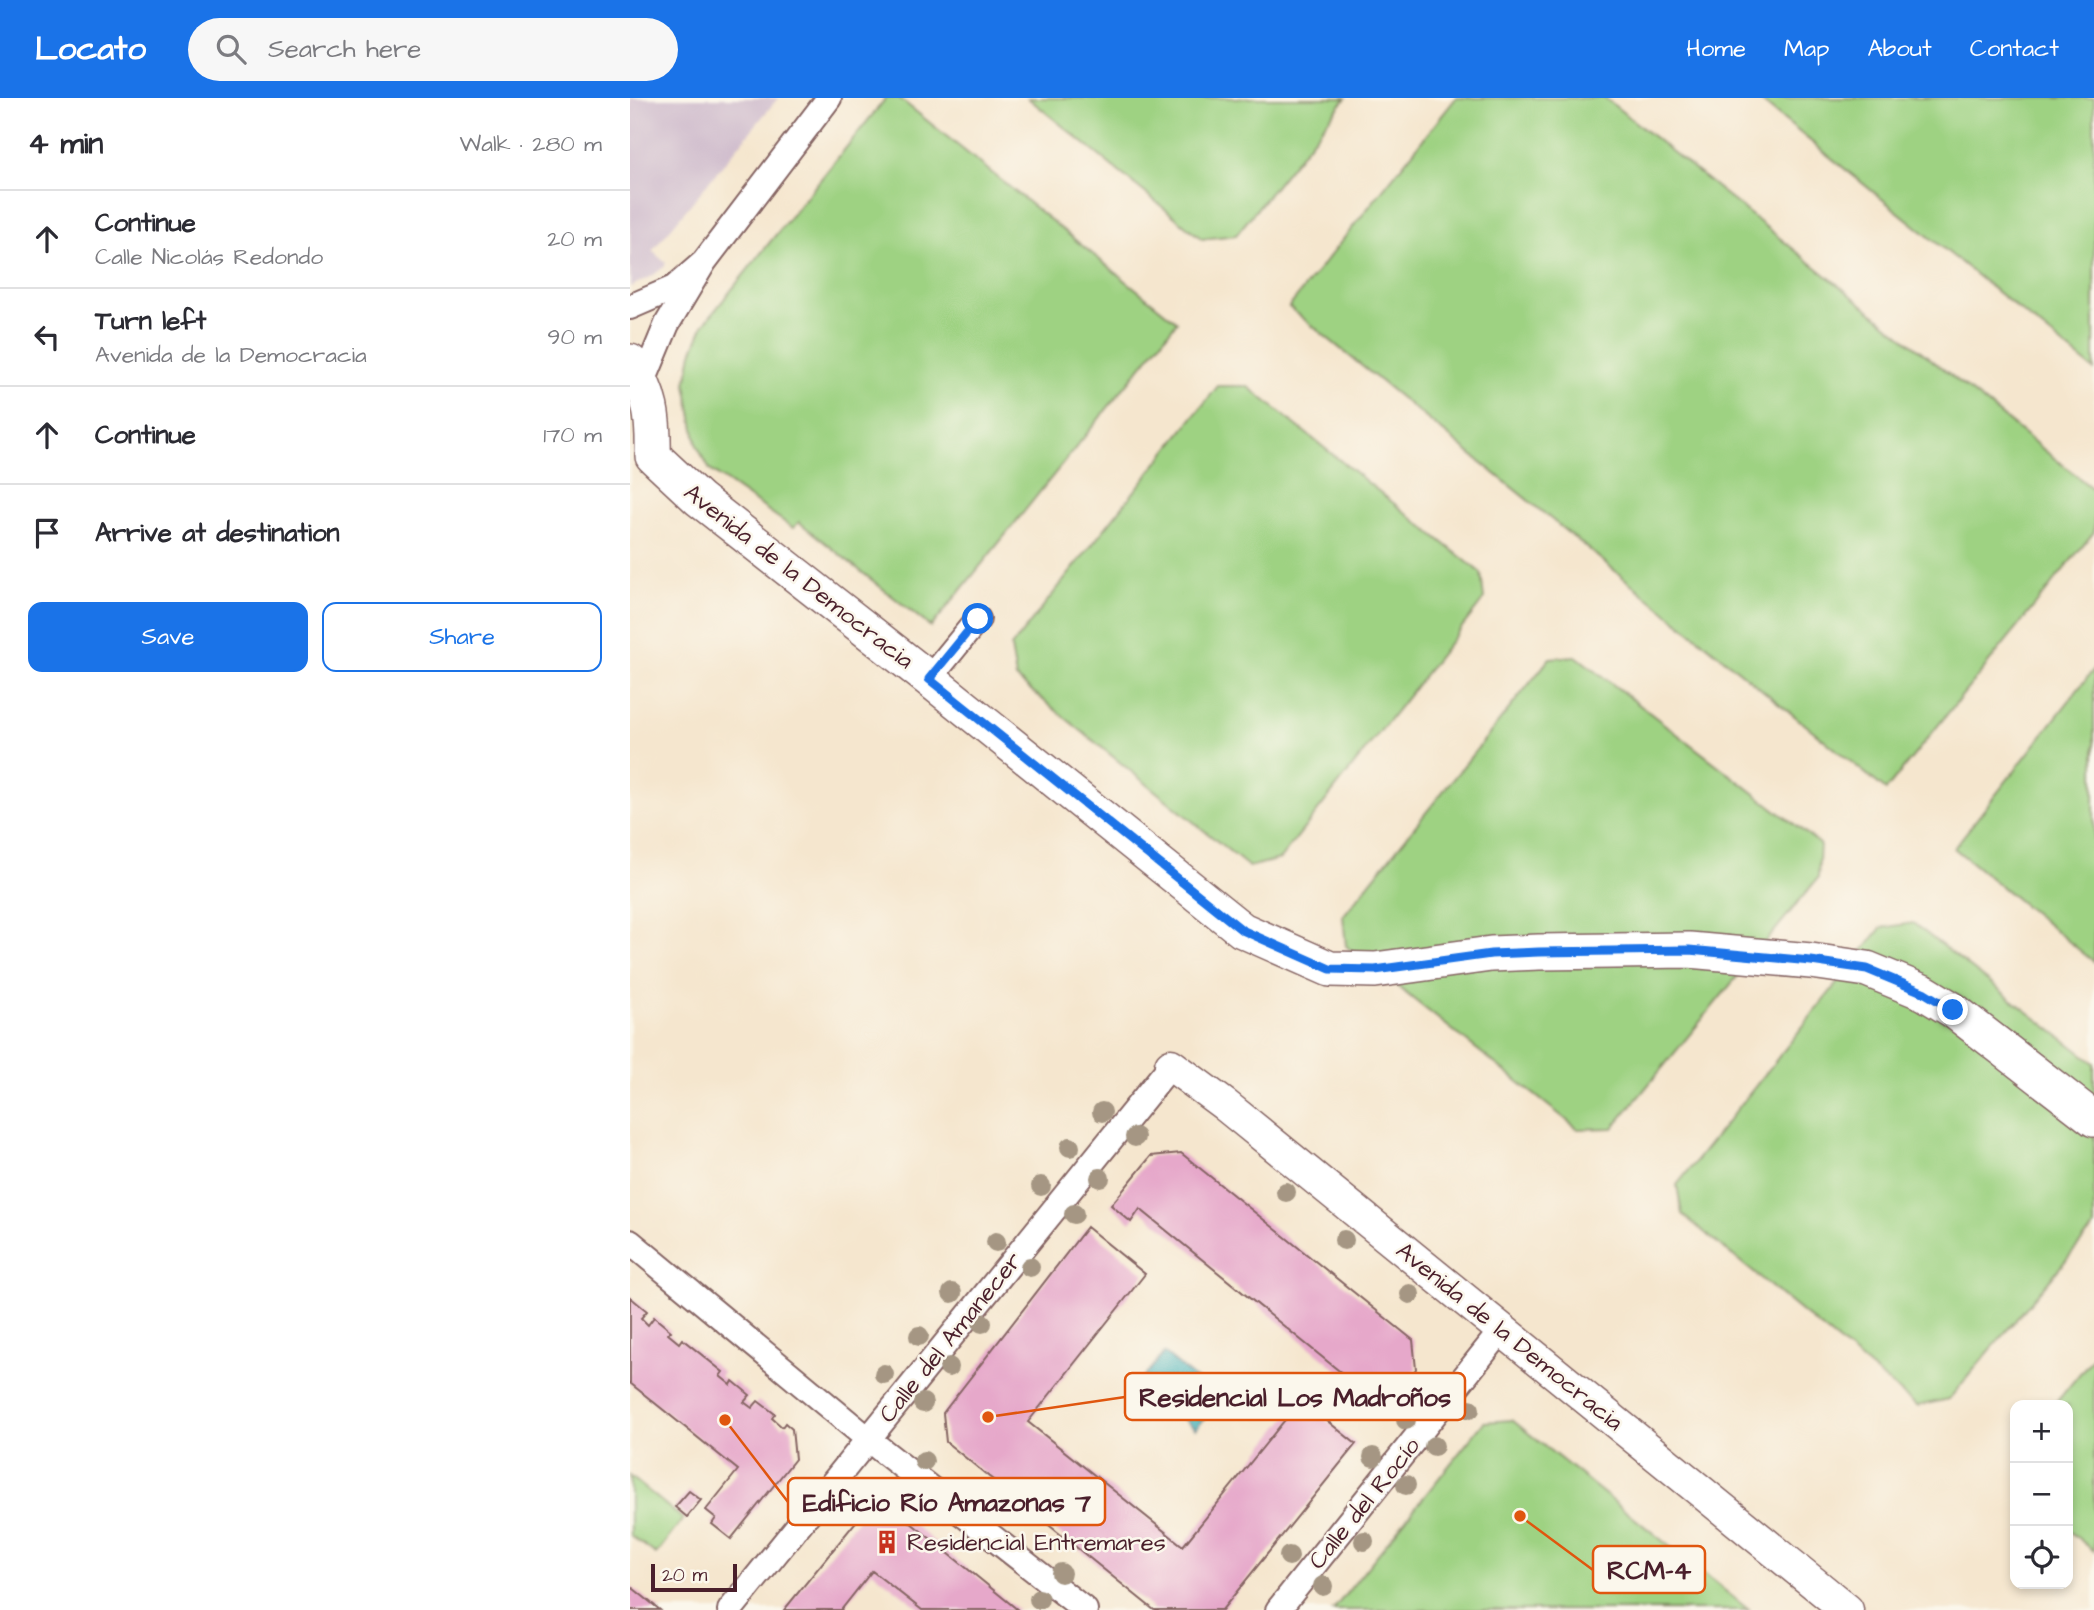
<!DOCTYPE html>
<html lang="en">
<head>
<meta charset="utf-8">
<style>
  body { margin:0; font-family:"Architects Daughter",sans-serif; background:#f7f7f7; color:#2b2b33 }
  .controls { position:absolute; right:21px; bottom:21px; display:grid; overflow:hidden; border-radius:14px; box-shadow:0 4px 10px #0003 }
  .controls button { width:63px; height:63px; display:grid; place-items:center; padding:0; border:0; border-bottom:2px solid #e1e1e2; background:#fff; color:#2b2b33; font:35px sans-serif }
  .scale { position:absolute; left:21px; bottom:18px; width:86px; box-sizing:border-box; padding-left:7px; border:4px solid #4a1f2b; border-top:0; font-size:19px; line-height:24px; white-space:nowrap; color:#4a1f2b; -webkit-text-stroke:5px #fbf7ec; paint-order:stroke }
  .stop { position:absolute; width:21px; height:21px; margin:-16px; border:5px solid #1a73e8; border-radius:50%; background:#fff }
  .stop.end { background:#1a73e8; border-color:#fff; box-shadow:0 2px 7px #0008 }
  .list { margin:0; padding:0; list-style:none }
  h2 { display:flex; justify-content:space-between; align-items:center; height:91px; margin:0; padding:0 28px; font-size:30px }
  h2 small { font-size:23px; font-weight:400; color:#7c7c81 }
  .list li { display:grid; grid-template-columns:46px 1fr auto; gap:21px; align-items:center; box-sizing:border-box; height:98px; padding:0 28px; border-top:2px solid #e1e1e2 }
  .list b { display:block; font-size:26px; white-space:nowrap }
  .list p { margin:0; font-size:23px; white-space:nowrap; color:#7c7c81 }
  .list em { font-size:23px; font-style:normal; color:#7c7c81 }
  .actions { display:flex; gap:14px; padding:21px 28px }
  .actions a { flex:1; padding:16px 0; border:2px solid #1a73e8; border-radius:14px; text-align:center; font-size:24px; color:#1a73e8 }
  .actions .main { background:#1a73e8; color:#fff }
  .icon { flex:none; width:38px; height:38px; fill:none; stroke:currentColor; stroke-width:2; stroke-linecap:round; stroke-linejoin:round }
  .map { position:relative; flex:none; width:1464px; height:1512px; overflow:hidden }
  header { display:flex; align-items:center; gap:42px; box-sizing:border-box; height:98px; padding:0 35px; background:#1a73e8; color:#fff }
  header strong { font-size:33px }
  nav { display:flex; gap:38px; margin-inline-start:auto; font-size:24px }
  .search { width:490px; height:63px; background:#f7f7f7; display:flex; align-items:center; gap:18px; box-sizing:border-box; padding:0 24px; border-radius:38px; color:#7c7c81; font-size:26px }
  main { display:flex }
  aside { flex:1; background:#fff }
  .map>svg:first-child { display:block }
  .industrial { fill:#d0bdcd }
  .green { fill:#9ed282; stroke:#747856; stroke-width:2 }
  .water { fill:#39abb3; stroke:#42656f; stroke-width:2 }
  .building { fill:#e6a8ca }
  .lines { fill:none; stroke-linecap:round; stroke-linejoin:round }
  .minor-casing { stroke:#866564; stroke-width:28 }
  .tertiary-casing { stroke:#866564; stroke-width:35 }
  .secondary-casing { stroke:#866564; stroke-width:38 }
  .minor { stroke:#fff; stroke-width:24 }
  .tertiary { stroke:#fff; stroke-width:32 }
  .secondary { stroke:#fff; stroke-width:35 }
  .tree { fill:#a59683 }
  .route { stroke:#1a73e8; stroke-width:9 }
  .labels { text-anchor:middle; stroke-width:5; stroke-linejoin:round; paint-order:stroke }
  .street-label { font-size:24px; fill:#4a1f2b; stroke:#fbf7ec }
  .poi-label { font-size:24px; fill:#4a1f2b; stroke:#fbf7ec; text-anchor:start }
  .leader { fill:none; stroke:#e0560e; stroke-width:2.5 }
  .callout-dot { fill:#e0560e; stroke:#fbf7ec; stroke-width:2.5 }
  .callout { fill:#fbf7ec; stroke:#e0560e; stroke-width:2.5 }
  .callout-label { font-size:26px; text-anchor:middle; font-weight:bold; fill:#4a1f2b }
</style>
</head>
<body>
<header>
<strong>Locato</strong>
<div class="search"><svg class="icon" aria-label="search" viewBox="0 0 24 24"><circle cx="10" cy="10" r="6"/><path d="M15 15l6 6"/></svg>Search here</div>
<nav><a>Home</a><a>Map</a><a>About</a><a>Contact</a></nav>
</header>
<main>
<aside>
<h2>4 min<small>Walk · 280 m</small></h2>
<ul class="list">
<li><svg class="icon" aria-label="ahead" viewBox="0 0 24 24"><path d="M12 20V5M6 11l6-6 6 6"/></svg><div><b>Continue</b><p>Calle Nicolás Redondo</p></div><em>20 m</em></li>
<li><svg class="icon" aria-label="left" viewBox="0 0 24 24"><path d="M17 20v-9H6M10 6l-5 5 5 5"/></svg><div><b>Turn left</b><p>Avenida de la Democracia</p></div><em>90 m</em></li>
<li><svg class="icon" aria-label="ahead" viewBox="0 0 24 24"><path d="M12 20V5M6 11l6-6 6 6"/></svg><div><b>Continue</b></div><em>170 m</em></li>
<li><svg class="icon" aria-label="arrive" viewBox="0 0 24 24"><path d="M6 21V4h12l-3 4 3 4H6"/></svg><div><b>Arrive at destination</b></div></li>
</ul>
<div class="actions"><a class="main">Save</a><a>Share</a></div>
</aside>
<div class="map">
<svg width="1464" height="1512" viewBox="0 0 1464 1512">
  <rect width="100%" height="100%" fill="#fbf7ec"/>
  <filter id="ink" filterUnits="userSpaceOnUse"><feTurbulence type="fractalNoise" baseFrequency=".0143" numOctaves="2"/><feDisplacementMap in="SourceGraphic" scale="14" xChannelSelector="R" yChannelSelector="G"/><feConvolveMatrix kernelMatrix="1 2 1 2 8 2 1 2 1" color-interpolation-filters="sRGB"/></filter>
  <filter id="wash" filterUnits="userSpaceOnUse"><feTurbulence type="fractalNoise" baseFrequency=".00686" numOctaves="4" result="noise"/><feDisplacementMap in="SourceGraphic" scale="28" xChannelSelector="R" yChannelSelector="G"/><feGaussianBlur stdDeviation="1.57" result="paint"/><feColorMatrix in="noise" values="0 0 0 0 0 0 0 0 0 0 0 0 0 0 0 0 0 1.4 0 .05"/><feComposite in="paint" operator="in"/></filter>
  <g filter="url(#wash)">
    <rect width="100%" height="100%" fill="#f5e6ce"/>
    <path class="industrial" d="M0 0H148L22 153 36 165 34 169 22 178 0 189Z"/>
    <path class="green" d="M256 0H269L547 224 301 529 169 424 163 430 80 372 67 348 56 286 62 255 74 226Z
      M398 0H716L606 137 572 141Z
      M826 0H975L1464 392V434L1256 692 659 209Z
      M1127 0H1464V272Z
      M588 288H617L851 475 854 501 650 761 619 769 386 580 381 549Z
      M946 558 1190 746 1188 780 983 1030 948 1031 716 848 713 818 920 560Z
      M1464 571V864L1324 750Z
      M1283 825 1464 965V1129L1319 1301 1287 1308 1052 1116 1047 1087 1251 830Z
      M1464 1258V1453L1438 1432V1307H1424Z
      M882 1322 1119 1512H703L854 1324Z
      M0 1378 53 1421 26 1456 0 1437Z"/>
    <path class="water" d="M534 1255 590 1301 566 1331 509 1285Z"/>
    <g id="blocks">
      <path class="building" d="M551 1055 783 1242 786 1271 746 1321 726 1305 735 1294 510 1111 501 1124 481 1107 521 1058Z
        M457 1129 515 1176 398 1324 553 1448 671 1302 726 1346 592 1512H524L316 1344 313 1315Z
        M0 1199 17 1213 11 1220 18 1227 24 1219 41 1233 38 1236 49 1245 52 1241 93 1274 90 1278 101 1287 103 1283 120 1297 114 1304 122 1310 128 1303 145 1316 142 1320 152 1329 155 1325 162 1331 165 1361 101 1441 82 1426 86 1420 76 1412 108 1372 0 1285Z
        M59 1393 71 1402 57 1419 45 1409Z
        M264 1411 388 1512H292L242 1473 211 1512H154L233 1415Z
        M0 1488 4 1491 30 1512H0Z"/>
    </g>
  </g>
  <g filter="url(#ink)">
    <use href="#blocks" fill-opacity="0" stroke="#866564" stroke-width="2"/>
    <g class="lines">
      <g class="minor-casing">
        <path id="minor" d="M74 164 199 0
          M0 209 44 190 74 164 37 226 13 284
          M299 581 348 521
          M0 1144 249 1350 455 1512
          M100 1512 541 967
          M648 1512 872 1232"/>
      </g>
      <g class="tertiary-casing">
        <path id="tertiary" d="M541 967 595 1007 1217 1512"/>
      </g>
      <g class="secondary-casing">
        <path id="secondary" d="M0 264C21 296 24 320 23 358L69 401 299 581 612 832 700 871 745 872 861 856 909 854 1059 852 1181 863 1237 871 1295 895 1323 912 1464 1021"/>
      </g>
      <use href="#minor" class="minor"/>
      <use href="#tertiary" class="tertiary"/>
      <use href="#secondary" class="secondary"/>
    </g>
    <g class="tree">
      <circle cx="472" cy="1014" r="10"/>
      <circle cx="505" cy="1039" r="10"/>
      <circle cx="440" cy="1049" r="10"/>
      <circle cx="470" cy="1080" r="10"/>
      <circle cx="411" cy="1088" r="10"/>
      <circle cx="656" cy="1094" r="10"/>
      <circle cx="444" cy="1116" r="10"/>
      <circle cx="714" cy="1142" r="10"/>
      <circle cx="366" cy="1144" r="10"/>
      <circle cx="400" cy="1169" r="10"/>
      <circle cx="322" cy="1195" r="10"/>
      <circle cx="780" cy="1196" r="10"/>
      <circle cx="352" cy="1225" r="10"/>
      <circle cx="289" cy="1238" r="10"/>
      <circle cx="319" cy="1269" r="10"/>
      <circle cx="254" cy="1276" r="10"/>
      <circle cx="804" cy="1285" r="10"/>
      <circle cx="293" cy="1305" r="10"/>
      <circle cx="840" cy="1311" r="10"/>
      <circle cx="776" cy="1322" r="10"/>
      <circle cx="804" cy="1348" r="10"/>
      <circle cx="743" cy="1359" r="10"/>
      <circle cx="294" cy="1363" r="10"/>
      <circle cx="776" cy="1387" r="10"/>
      <circle cx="734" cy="1443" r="10"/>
      <circle cx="659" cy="1458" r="10"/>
      <circle cx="431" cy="1475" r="10"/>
      <circle cx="693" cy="1488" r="10"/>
      <circle cx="409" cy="1501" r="10"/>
    </g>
  </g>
  <g class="lines" filter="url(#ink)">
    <path class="route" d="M348 521 299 581 612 832 700 871 745 872 861 856 909 854 1059 852 1181 863 1237 871 1295 895 1323 912"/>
  </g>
  <defs>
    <g id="building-bare" transform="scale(1.89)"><path d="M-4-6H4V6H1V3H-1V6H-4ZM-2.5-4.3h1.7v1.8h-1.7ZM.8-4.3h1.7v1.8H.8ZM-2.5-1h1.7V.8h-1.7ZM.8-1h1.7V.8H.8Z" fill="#c8321e" stroke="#fbf7ec" stroke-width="2.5" paint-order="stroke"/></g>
  </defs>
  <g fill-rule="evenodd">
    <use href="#building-bare" x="257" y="1444"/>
  </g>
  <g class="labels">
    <g class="street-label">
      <text transform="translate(169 478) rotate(38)" y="8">Avenida de la Democracia</text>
      <text transform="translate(880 1238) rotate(39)" y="8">Avenida de la Democracia</text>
      <text transform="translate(320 1239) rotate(-51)" y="8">Calle del Amanecer</text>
      <text transform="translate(734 1405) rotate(-51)" y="8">Calle del Rocío</text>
    </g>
    <g class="poi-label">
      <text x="277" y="1452">Residencial Entremares</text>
    </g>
  </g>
  <path class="leader" d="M358 1319L495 1299M95 1322L158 1404M890 1418L963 1472"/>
  <g class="callout-dot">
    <circle cx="358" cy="1319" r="7"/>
    <circle cx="95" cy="1322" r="7"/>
    <circle cx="890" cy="1418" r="7"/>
  </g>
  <g class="callout">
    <rect x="495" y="1275" width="340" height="47" rx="7"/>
    <rect x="158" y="1380" width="317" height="47" rx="7"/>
    <rect x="963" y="1448" width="112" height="47" rx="7"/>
  </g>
  <g class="callout-label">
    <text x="665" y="1308">Residencial Los Madroños</text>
    <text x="317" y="1413">Edificio Río Amazonas 7</text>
    <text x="1019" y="1481">RCM-4</text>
  </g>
</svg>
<div class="controls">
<button>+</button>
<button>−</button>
<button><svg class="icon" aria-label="locate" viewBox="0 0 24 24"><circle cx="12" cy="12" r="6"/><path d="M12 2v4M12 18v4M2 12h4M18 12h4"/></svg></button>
</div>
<div class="scale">20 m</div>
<div class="stop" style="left:348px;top:521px"></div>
<div class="stop end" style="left:1323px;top:912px"></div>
</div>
</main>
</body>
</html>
